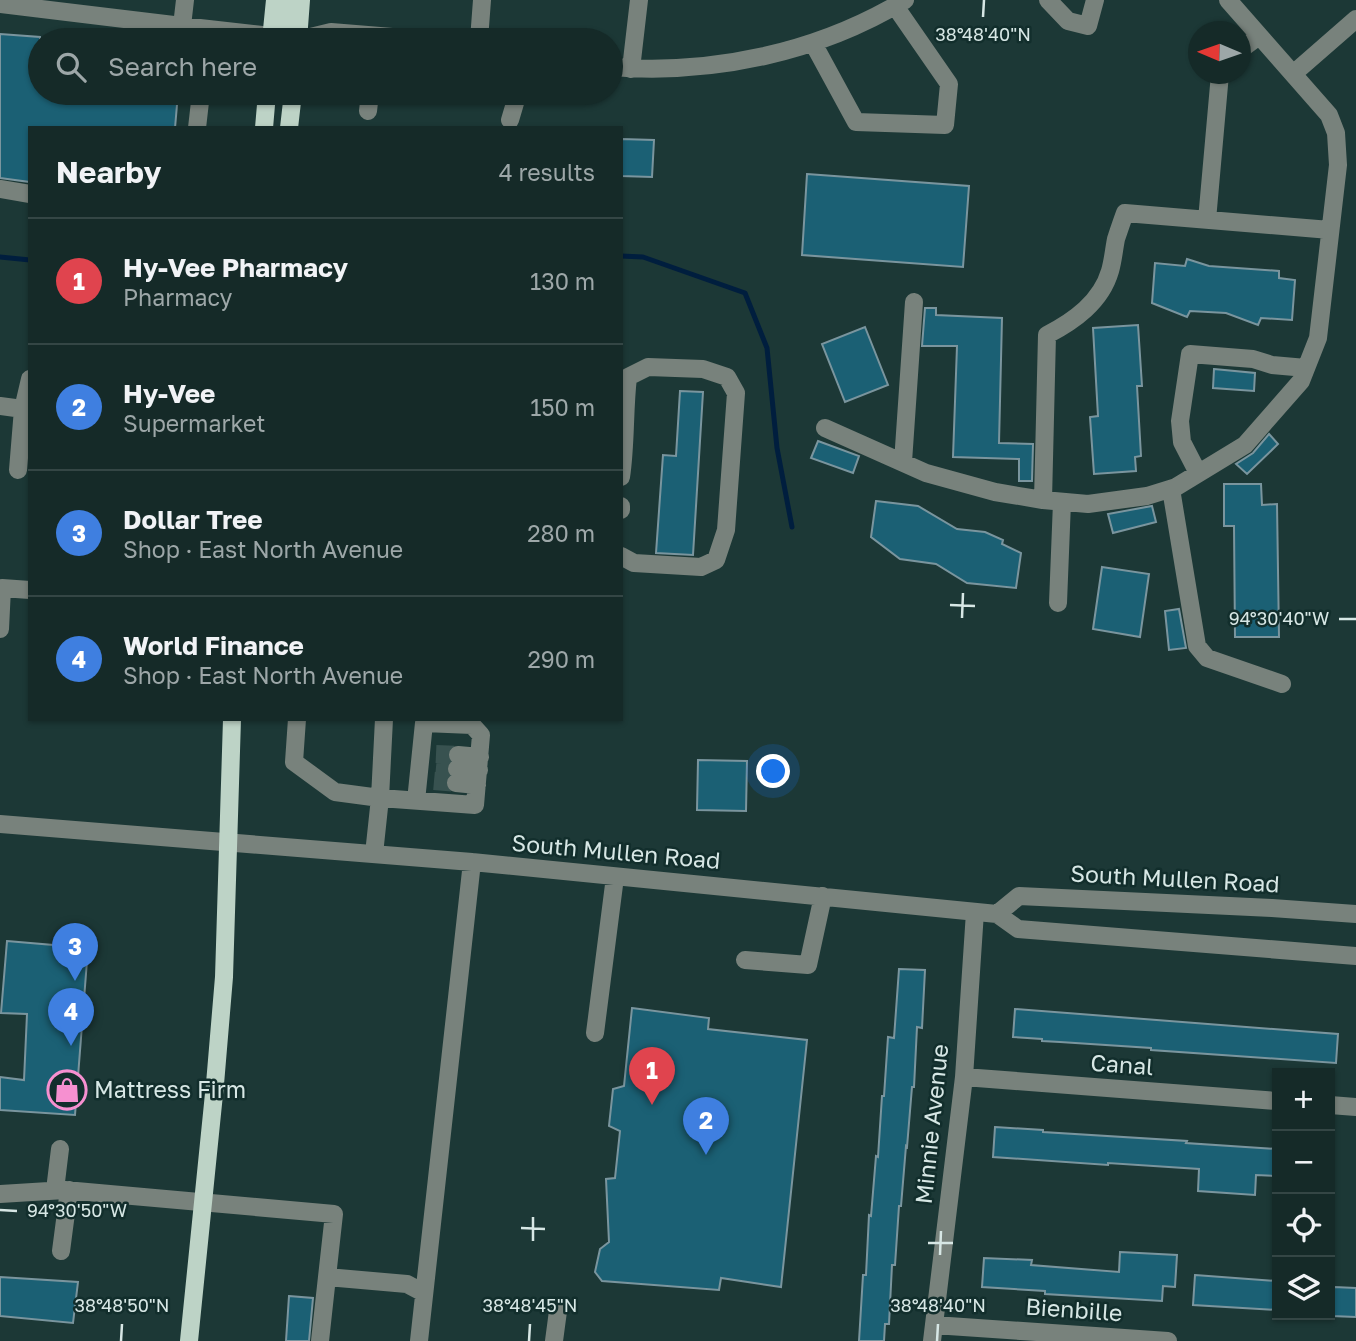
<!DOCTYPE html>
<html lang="en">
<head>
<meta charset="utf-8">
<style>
  body { margin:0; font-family:"Golos Text",sans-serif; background:#223634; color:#f1f3f6 }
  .controls { position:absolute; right:21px; bottom:21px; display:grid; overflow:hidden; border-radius:0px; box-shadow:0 2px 5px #0004 }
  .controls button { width:63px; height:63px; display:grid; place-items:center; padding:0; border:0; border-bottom:2px solid #344645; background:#152a28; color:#f1f3f6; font:35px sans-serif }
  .compass { position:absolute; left:1188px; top:21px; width:63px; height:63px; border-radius:50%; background:#152a28; box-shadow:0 2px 5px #0004; rotate:272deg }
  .you { position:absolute; left:774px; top:772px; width:24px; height:24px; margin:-18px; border:5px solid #fff; border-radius:50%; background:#1a73e8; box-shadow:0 0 0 10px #1a73e833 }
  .badge { display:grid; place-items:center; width:46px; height:46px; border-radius:50%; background:#f690d0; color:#fff; font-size:23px; font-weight:700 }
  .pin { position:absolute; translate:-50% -58px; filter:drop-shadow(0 2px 4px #0008) }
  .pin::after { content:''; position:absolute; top:37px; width:24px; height:21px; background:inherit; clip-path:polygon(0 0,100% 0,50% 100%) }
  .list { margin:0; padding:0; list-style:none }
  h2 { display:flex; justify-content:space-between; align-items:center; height:91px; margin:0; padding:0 28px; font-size:30px }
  h2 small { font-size:23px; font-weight:400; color:#9da7a8 }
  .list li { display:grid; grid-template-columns:46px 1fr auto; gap:21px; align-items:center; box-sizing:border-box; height:126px; padding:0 28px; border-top:2px solid #344645 }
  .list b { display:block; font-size:26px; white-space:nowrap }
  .list p { margin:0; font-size:23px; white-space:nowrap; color:#9da7a8 }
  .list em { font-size:23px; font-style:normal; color:#9da7a8 }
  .icon { flex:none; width:38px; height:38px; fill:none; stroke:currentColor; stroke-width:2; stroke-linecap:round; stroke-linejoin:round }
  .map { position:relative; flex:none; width:1356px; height:1341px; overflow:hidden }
  .search { position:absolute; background:#152a28; box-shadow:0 2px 5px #0004; left:28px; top:28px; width:595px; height:77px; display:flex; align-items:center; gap:18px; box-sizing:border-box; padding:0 24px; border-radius:38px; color:#9da7a8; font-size:26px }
  .panel { position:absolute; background:#152a28; box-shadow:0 2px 5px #0004; left:28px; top:126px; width:595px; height:595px; border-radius:0px }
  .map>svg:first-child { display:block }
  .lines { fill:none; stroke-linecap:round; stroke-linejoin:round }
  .stream { stroke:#001e3e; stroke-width:5 }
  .building { fill:#1b6074; stroke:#7a959e; stroke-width:2 }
  .minor-tunnel { stroke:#385250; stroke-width:18; stroke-dasharray:18 9; stroke-linecap:butt }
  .minor { stroke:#78827c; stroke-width:18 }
  .major { stroke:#bdd3c6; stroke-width:18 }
  .ticks { fill:none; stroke:#d7e7e5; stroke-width:2.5 }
  .labels { text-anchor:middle; stroke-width:5; stroke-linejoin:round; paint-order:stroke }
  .street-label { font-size:23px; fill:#d7e7e5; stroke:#122e2c }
  .poi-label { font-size:23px; fill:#d7e7e5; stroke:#122e2c; text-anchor:start }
  .ticks-label { font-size:18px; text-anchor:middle; fill:#d7e7e5; stroke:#122e2c; stroke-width:5; stroke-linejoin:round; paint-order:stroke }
</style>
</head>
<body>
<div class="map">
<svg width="1356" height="1341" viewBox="0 0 1356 1341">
  <rect width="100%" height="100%" fill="#1c3836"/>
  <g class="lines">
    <path class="stream" d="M621 256 643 257 745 293 767 348 777 448 792 527
      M0 257 30 260"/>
  </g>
  <path class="building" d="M0 34 40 37V93H178L175 128H30V182L0 178Z
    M621 139 654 140 652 177 621 176Z
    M807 174 969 186 963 267 802 255Z
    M1187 259 1209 266 1279 271V278L1295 280 1292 320 1261 318 1258 325 1226 313 1190 311 1187 317 1152 303 1155 263 1185 266Z
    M925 308H936V315L1002 318 999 443 1033 444 1032 481H1019V459L953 457 957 346H922Z
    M1138 325 1142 386H1137L1141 456 1135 457 1136 471 1094 474 1090 417 1098 416 1093 328Z
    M865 327 888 385 845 402 822 344Z
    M1214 369 1255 373 1254 391 1213 388Z
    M680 391 703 392 693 555 656 553 663 455 676 456Z
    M1269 434 1278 444 1247 474 1236 464 1253 453Z
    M818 441 859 456 853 473 811 458Z
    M1224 484H1261L1262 505 1277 504 1279 637H1235L1234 526H1224Z
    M876 501 918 506 957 529 985 532 1003 540 1002 544 1021 553 1016 588 967 583 936 564 900 559 871 537Z
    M1152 506 1156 522 1113 533 1108 514Z
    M1102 567 1149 574 1140 637 1093 629Z
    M1179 609 1186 648 1169 650 1165 611Z
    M698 760 747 761 746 811 697 810Z
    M7 941 88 948 75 1115 0 1110V1077L24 1080 27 1014 1 1013Z
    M899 969 925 970 922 1028 917 1027 914 1087H912L907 1147 906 1146 901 1206H899L895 1265H892L889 1324H885L884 1341H859L863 1275H866L869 1215 871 1216 876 1156 878 1157 882 1096H884L888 1037 894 1038Z
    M632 1008 709 1018 708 1029 807 1040 781 1287 721 1278 719 1290 602 1281 595 1272 600 1249 609 1242 606 1179 615 1178 620 1131 609 1126 613 1089 624 1086Z
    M1015 1009 1338 1034 1336 1063 1151 1050V1048L1060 1042 1042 1041V1039L1013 1037Z
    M995 1127 1043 1130V1132L1187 1141 1186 1143 1277 1149V1176L1256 1175 1255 1195 1198 1191 1199 1169 1108 1163V1165L993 1157Z
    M1120 1252 1177 1255 1175 1287 1163 1286 1162 1301 1045 1294V1291L982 1287 984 1258 1032 1260 1031 1265 1119 1272Z
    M1195 1275 1277 1281V1310L1193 1305Z
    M0 1277 78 1282 73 1323 0 1316Z
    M1334 1287 1356 1288V1317L1332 1316Z
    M289 1296 313 1298 309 1341H286Z"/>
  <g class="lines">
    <path class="minor-tunnel" d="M436 754 458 755
      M436 767 457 769
      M434 781 456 783"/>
    <path class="minor" d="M185 0 182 26 271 36
      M1048 0 1068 21 1088 26 1095 0
      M0 4 182 26
      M298 40 331 32 429 40
      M479 40 482 0
      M813 43 856 122 945 125 949 84 895 6
      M1240 50 1259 36
      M611 67C712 75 817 53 905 0
      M631 69 639 0
      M1293 74 1356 19
      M368 111 370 93
      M510 120 518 93
      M197 128 201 93
      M0 189 30 194
      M1207 220 1220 74
      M0 406 30 410
      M825 428 926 473 995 492 1043 500 1088 504 1147 496 1176 487 1245 445 1301 381 1318 338 1338 165 1336 133 1329 115 1228 0
      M903 462 914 302
      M18 470 23 409 30 379
      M1198 473 1182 442 1180 421 1190 354 1253 359 1272 365 1306 368
      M621 477C626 444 624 411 628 377L648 367 703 369 727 377 736 393 726 530 716 560 701 567 634 563 621 556
      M1171 489 1197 646 1207 658 1282 684
      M1043 500 1047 335C1074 321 1101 302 1110 271 1113 261 1114 249 1116 239 1119 230 1122 221 1125 213L1330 230
      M621 506V510
      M1058 603 1062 502
      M0 629 2 588 30 590
      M297 719 294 762 335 792 380 798 475 805 481 735 472 725 424 723 416 801
      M458 755 480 757
      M457 769 479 770
      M456 783 477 785
      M0 824 472 862 997 914 1018 929 1356 956
      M374 854 380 798 384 719
      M997 914 1019 896 1272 908 1356 914
      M745 960 808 965 823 896
      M595 1033 615 877
      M964 1077 1277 1101
      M1330 1105 1356 1107
      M55 1190 60 1149
      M0 1194 65 1190 334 1214 327 1277
      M61 1251 69 1190
      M934 1325 1168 1341
      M320 1341 327 1277 407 1284 424 1293
      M419 1341 472 862
      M554 1341 558 1311
      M932 1341 964 1077 975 912"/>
    <path class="major" d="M287 0C287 18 287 26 298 40
      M271 40 275 0
      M298 40 301 0
      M264 128 267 93
      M289 128 293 93
      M189 1341 215 1084 224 977 232 719"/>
  </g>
  <path class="ticks" d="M983 17 984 0M950 605 975 606M962 618 963 593M1339 619H1356M0 1210 17 1211M521 1228 545 1229M533 1241V1217M928 1243H953M940 1255 941 1231M121 1341 122 1324M529 1341 530 1324M937 1341 938 1324"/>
  <defs>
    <g id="shop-ring" transform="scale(2.0125)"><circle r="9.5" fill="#122e2c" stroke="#f690d0" stroke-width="1.5"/><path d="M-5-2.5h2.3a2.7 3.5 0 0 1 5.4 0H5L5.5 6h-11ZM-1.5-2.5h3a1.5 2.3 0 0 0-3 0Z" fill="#f690d0"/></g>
  </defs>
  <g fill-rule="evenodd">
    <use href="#shop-ring" x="67" y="1090"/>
  </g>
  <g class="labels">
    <g class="street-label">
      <text transform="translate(616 852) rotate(5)" y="8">South Mullen Road</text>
      <text transform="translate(1175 879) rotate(3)" y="8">South Mullen Road</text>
      <text transform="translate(1122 1065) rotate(4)" y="8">Canal</text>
      <text transform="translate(932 1124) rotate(-84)" y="8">Minnie Avenue</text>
      <text transform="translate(1074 1310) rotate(4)" y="8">Bienbille</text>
    </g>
    <g class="poi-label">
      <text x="94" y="1098">Mattress Firm</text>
    </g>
  </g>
  <g class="ticks-label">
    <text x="983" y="41">38°48'40"N</text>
    <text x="1279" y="625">94°30'40"W</text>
    <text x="77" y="1217">94°30'50"W</text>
    <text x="122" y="1312">38°48'50"N</text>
    <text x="530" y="1312">38°48'45"N</text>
    <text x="938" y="1312">38°48'40"N</text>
  </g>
</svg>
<div class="controls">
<button>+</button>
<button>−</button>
<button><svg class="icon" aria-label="locate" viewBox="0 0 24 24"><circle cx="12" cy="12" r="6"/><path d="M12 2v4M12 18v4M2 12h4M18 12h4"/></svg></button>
<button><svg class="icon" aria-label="layers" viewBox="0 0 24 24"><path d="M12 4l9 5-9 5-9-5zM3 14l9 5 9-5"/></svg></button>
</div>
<svg class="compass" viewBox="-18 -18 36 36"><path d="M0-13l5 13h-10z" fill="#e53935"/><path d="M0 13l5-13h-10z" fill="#9da7a8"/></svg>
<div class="you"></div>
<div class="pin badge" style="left:652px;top:1105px;background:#e0444e">1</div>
<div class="pin badge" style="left:706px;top:1155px;background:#3f7fe0">2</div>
<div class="pin badge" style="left:75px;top:981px;background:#3f7fe0">3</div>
<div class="pin badge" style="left:71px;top:1046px;background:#3f7fe0">4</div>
<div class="search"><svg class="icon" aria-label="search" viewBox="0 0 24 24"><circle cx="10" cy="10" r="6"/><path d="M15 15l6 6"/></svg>Search here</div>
<section class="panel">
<h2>Nearby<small>4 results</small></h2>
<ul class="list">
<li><span class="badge" style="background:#e0444e">1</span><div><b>Hy-Vee Pharmacy</b><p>Pharmacy</p></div><em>130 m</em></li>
<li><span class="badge" style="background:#3f7fe0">2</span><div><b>Hy-Vee</b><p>Supermarket</p></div><em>150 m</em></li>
<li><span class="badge" style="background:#3f7fe0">3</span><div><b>Dollar Tree</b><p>Shop · East North Avenue</p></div><em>280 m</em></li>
<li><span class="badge" style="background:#3f7fe0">4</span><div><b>World Finance</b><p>Shop · East North Avenue</p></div><em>290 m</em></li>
</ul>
</section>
</div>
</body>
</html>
